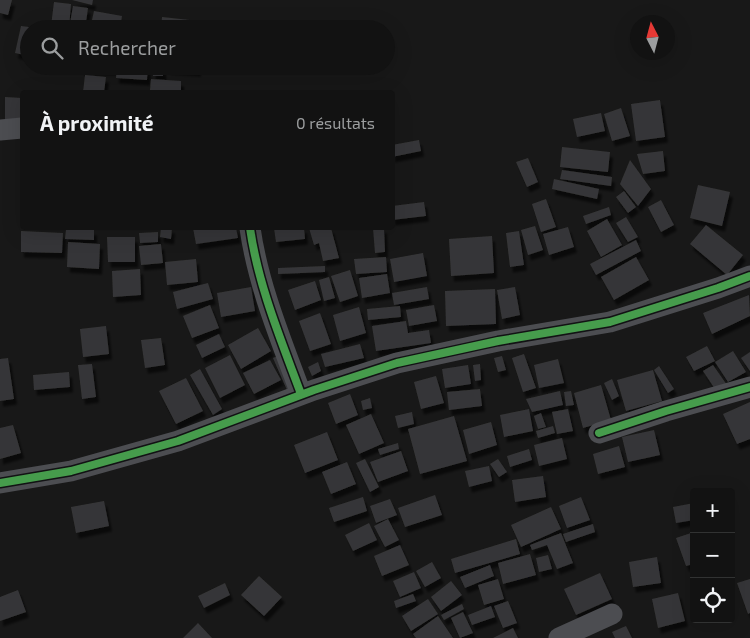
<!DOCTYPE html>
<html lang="fr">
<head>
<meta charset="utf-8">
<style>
  body { margin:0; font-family:"Exo 2",sans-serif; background:#1b1b1b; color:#f1f3f6 }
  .controls { position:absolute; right:15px; bottom:15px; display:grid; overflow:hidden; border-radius:5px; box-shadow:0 5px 20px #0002 }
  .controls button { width:45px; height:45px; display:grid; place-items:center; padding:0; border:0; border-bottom:1px solid #313232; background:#121212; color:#f1f3f6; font:25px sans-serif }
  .compass { position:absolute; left:630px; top:15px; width:45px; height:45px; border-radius:50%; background:#121212; box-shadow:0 5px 20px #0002; rotate:354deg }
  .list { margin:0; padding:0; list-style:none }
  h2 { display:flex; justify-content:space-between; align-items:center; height:65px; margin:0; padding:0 20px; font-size:21px }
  h2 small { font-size:16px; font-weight:400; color:#9c9e9f }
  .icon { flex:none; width:28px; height:28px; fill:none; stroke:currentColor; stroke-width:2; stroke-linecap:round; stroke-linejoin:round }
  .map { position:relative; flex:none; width:750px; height:638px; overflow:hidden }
  .search { position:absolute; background:#121212; box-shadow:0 5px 20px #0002; left:20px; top:20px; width:375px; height:55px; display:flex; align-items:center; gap:12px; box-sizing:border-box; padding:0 18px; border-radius:28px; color:#9c9e9f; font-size:19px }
  .panel { position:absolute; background:#121212; box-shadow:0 5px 20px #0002; left:20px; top:90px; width:375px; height:140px; border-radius:5px }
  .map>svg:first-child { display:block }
  .building { fill:#363637; filter:url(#shadow) }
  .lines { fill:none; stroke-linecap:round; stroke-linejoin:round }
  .minor { stroke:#4c4d51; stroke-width:21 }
  .cycleway-casing { stroke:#121214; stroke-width:11 }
  .cycleway { stroke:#469c4c; stroke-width:8 }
</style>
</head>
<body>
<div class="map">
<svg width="750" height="638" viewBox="0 0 750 638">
  <defs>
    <filter id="shadow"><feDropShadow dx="3" dy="5.5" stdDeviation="1" flood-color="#0009"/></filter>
  </defs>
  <rect width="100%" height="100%" fill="#181818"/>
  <path class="building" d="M0 0H12L8 15 0 13Z
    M72 0H93L92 5Z
    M54 2 71 4 69 28 51 26Z
    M73 6 88 8 85 29H69Z
    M94 11 122 16 120 29H90Z
    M162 17 190 20V29H161Z
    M21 26 29 27V56L15 53Z
    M81 66H114V70H81Z
    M117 66H148L147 80 116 78Z
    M153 66H163V76H153Z
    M167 66H198V71L167 69Z
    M85 75 106 77 104 92H83Z
    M151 79 181 81V92L150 90Z
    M5 97 22 98V120H5Z
    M660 100 665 137 636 141 631 104Z
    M621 108 630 136 612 141 604 114Z
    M601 113 605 131 577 137 573 119Z
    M419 140 421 151 392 157V145Z
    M562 147 610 152 608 172 560 167Z
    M663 151 665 171 643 174 637 154Z
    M528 158 538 182 527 187 516 162Z
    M630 160 651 189 638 206 620 184Z
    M562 170 612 177 611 186 560 179Z
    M554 179 599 189 597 199 552 189Z
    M698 185 730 192 722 226 690 218Z
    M624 191 636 207 628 213 616 197Z
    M546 199 556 227 541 232 532 204Z
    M661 200 674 225 661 232 648 207Z
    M424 202 426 216 392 220V206Z
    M609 207 611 215 586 224 583 216Z
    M626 217 638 237 628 242 616 223Z
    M607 219 622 245 601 257 587 231Z
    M706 225 743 255 727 275 690 244Z
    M535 226 543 250 528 255 521 230Z
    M568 227 574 247 549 255 543 234Z
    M161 228H172L171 239 160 237Z
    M193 228H236L238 238 196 244Z
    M274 228H304L305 239 276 242Z
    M309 228H331L339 258 323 261 319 243 314 245Z
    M373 228H384L385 252 375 253Z
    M66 229 94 230V240L65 239Z
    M21 231 63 233 62 253 21 252Z
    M519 231 524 265 510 267 506 233Z
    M158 232V242L140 243 139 233Z
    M492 236 494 273 451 276 449 239Z
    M107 237H135V262H108Z
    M636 240 641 251 596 275 590 264Z
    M68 242 100 244 99 269 67 267Z
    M161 244 163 263 141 265 139 246Z
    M423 253 427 276 394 282 390 259Z
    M386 257 387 272 356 274 354 259Z
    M636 257 649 280 614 300 601 277Z
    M196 259 198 282 167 285 165 262Z
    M325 266V272L278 274V268Z
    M140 269 141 295 113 297 112 271Z
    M350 270 358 296 340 302 331 276Z
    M387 274 390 293 362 298 359 278Z
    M329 277 335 298 324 301 319 280Z
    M315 281 321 300 295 310 288 290Z
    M208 283 213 299 177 309 173 292Z
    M251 287 255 311 221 317 217 293Z
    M427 287 429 299 394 305 392 293Z
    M515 287 520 315 502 319 497 290Z
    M495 289 496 324 446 326 445 291Z
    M749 295 750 316 712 334 703 313Z
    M210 305 219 328 192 338 183 316Z
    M434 305 437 321 409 326 406 310Z
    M400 306 401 317 368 320 367 309Z
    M359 307 366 333 340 341 333 315Z
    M320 313 331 344 310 351 299 321Z
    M406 321 408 333 429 330 431 343 376 351 372 326Z
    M106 326 109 354 83 357 80 329Z
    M258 328 271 351 241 369 228 345Z
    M219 334 225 347 202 358 196 345Z
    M161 338 165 365 145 368 141 340Z
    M360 344 364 358 325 367 321 354Z
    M707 346 715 361 694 371 686 357Z
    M733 351 746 372 728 382 715 362Z
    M750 352V371L741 358Z
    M524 354 536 388 523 392 512 358Z
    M230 355 245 385 220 398 205 368Z
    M278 356 292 388 287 390 273 358Z
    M502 356 506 370 498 372 494 358Z
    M8 358 14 399 0 401V359Z
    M558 359 564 383 539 388 534 365Z
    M270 360 281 380 254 394 243 373Z
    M318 362 321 371 312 376 308 367Z
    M92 364 96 397 82 399 78 365Z
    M480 364 481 380 475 381 473 365Z
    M468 365 471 384 445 388 442 369Z
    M713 365 727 385 717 392 703 371Z
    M659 366 674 389 668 393 654 370Z
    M200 369 222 409 213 415 190 375Z
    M653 370 662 401 626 411 617 380Z
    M69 372 70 387 34 390 33 375Z
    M436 376 444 403 421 409 414 382Z
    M186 378 203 411 176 424 159 391Z
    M612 379 619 396 612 400 604 383Z
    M601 385 611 420 583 428 574 393Z
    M480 389 482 406 449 410 447 392Z
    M560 391 563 405 532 412 526 399Z
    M571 391 574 405 566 406 564 392Z
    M350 394 358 415 336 424 328 403Z
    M370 398 372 408 363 410 361 401Z
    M750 402V439L737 444 723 414Z
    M529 409 533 431 504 437 500 415Z
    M568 409 573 431 557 434 552 412Z
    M412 412 414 424 398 428 395 416Z
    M541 413 546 427 538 429 534 416Z
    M371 414 384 443 359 454 346 425Z
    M454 416 467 461 420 474 408 429Z
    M491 422 497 445 469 454 463 430Z
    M13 425 21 453 0 459V428Z
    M553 426 555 433 538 438 536 431Z
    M654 430 660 455 628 462 622 437Z
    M327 432 338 460 305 473 294 445Z
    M562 438 567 459 539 466 534 445Z
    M398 443 399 449 380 455 378 449Z
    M619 446 625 467 598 474 593 454Z
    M529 449 532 460 510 467 507 456Z
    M401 451 408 471 378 482 370 462Z
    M365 459 379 487 370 492 356 463Z
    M498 459 507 472 499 477 490 464Z
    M347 462 356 484 331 494 322 472Z
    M489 466 492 481 469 487 465 471Z
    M543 476 546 497 515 502 512 480Z
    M435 495 442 515 405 527 398 508Z
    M363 497 367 511 334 522 329 508Z
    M581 497 590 520 567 528 559 506Z
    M390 499 397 515 376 523 370 506Z
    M104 501 109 526 76 533 71 507Z
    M694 503V520L676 523 673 507Z
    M551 507 561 529 521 547 511 525Z
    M388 519 399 540 385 547 374 526Z
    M369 523 377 540 353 551 345 535Z
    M593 524 595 532 566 542 563 534Z
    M694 532V564L686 566 676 538Z
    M561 533 573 563 557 569 547 545 532 550 530 545Z
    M516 539 520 554 455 573 451 559Z
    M400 545 409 565 382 576 374 556Z
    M530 554 536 575 503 584 498 563Z
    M548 555 552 569 539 572 536 558Z
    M657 557 661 583 633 587 629 562Z
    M432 562 441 578 425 587 416 571Z
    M490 565 494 576 465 588 460 577Z
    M414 572 421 588 400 597 393 581Z
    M600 573 612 599 576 615 564 589Z
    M259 576 282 597 264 616 241 595Z
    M498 579 504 599 484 605 478 585Z
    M750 579V613L748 614 737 583Z
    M451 581 462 595 441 611 431 597Z
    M225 583 230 595 204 608 198 596Z
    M18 590 26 612 0 621V597Z
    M678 593 685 621 658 628 652 599Z
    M413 594 416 601 396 608 394 601Z
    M428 599 438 614 411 631 402 616Z
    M508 601 517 623 503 628 494 606Z
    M462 604 464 609 444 620 441 615Z
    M491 606 495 617 472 625 468 615Z
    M463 612 473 633 460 638 451 618Z
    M438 616 453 638H416L413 634Z
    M198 623 212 638H183Z
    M626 626 632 638H615L612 632Z
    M513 628 518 638H493Z"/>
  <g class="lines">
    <path class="minor" d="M0 130 22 128
      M250 228C258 285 281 340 301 394
      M599 433 666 411 750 387
      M0 483 71 471 178 441 314 390 397 363 498 341 610 322 718 288 750 276
      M559 638 612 614"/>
    <g class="cycleway-casing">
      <path id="cycleway" d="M250 228C258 285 281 340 301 394
        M599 433 666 411 750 387
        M0 483 71 471 178 441 314 390 397 363 498 341 610 322 718 288 750 276"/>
    </g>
    <use href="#cycleway" class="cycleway"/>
  </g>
</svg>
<div class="controls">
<button>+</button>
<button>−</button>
<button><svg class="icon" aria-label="locate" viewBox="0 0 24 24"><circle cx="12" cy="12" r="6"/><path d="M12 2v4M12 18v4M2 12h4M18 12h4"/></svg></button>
</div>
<svg class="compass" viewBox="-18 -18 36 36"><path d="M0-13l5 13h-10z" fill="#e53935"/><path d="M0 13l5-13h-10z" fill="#9c9e9f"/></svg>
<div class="search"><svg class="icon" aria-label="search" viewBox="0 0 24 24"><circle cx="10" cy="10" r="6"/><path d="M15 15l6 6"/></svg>Rechercher</div>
<section class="panel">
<h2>À proximité<small>0 résultats</small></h2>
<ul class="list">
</ul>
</section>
</div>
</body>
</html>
